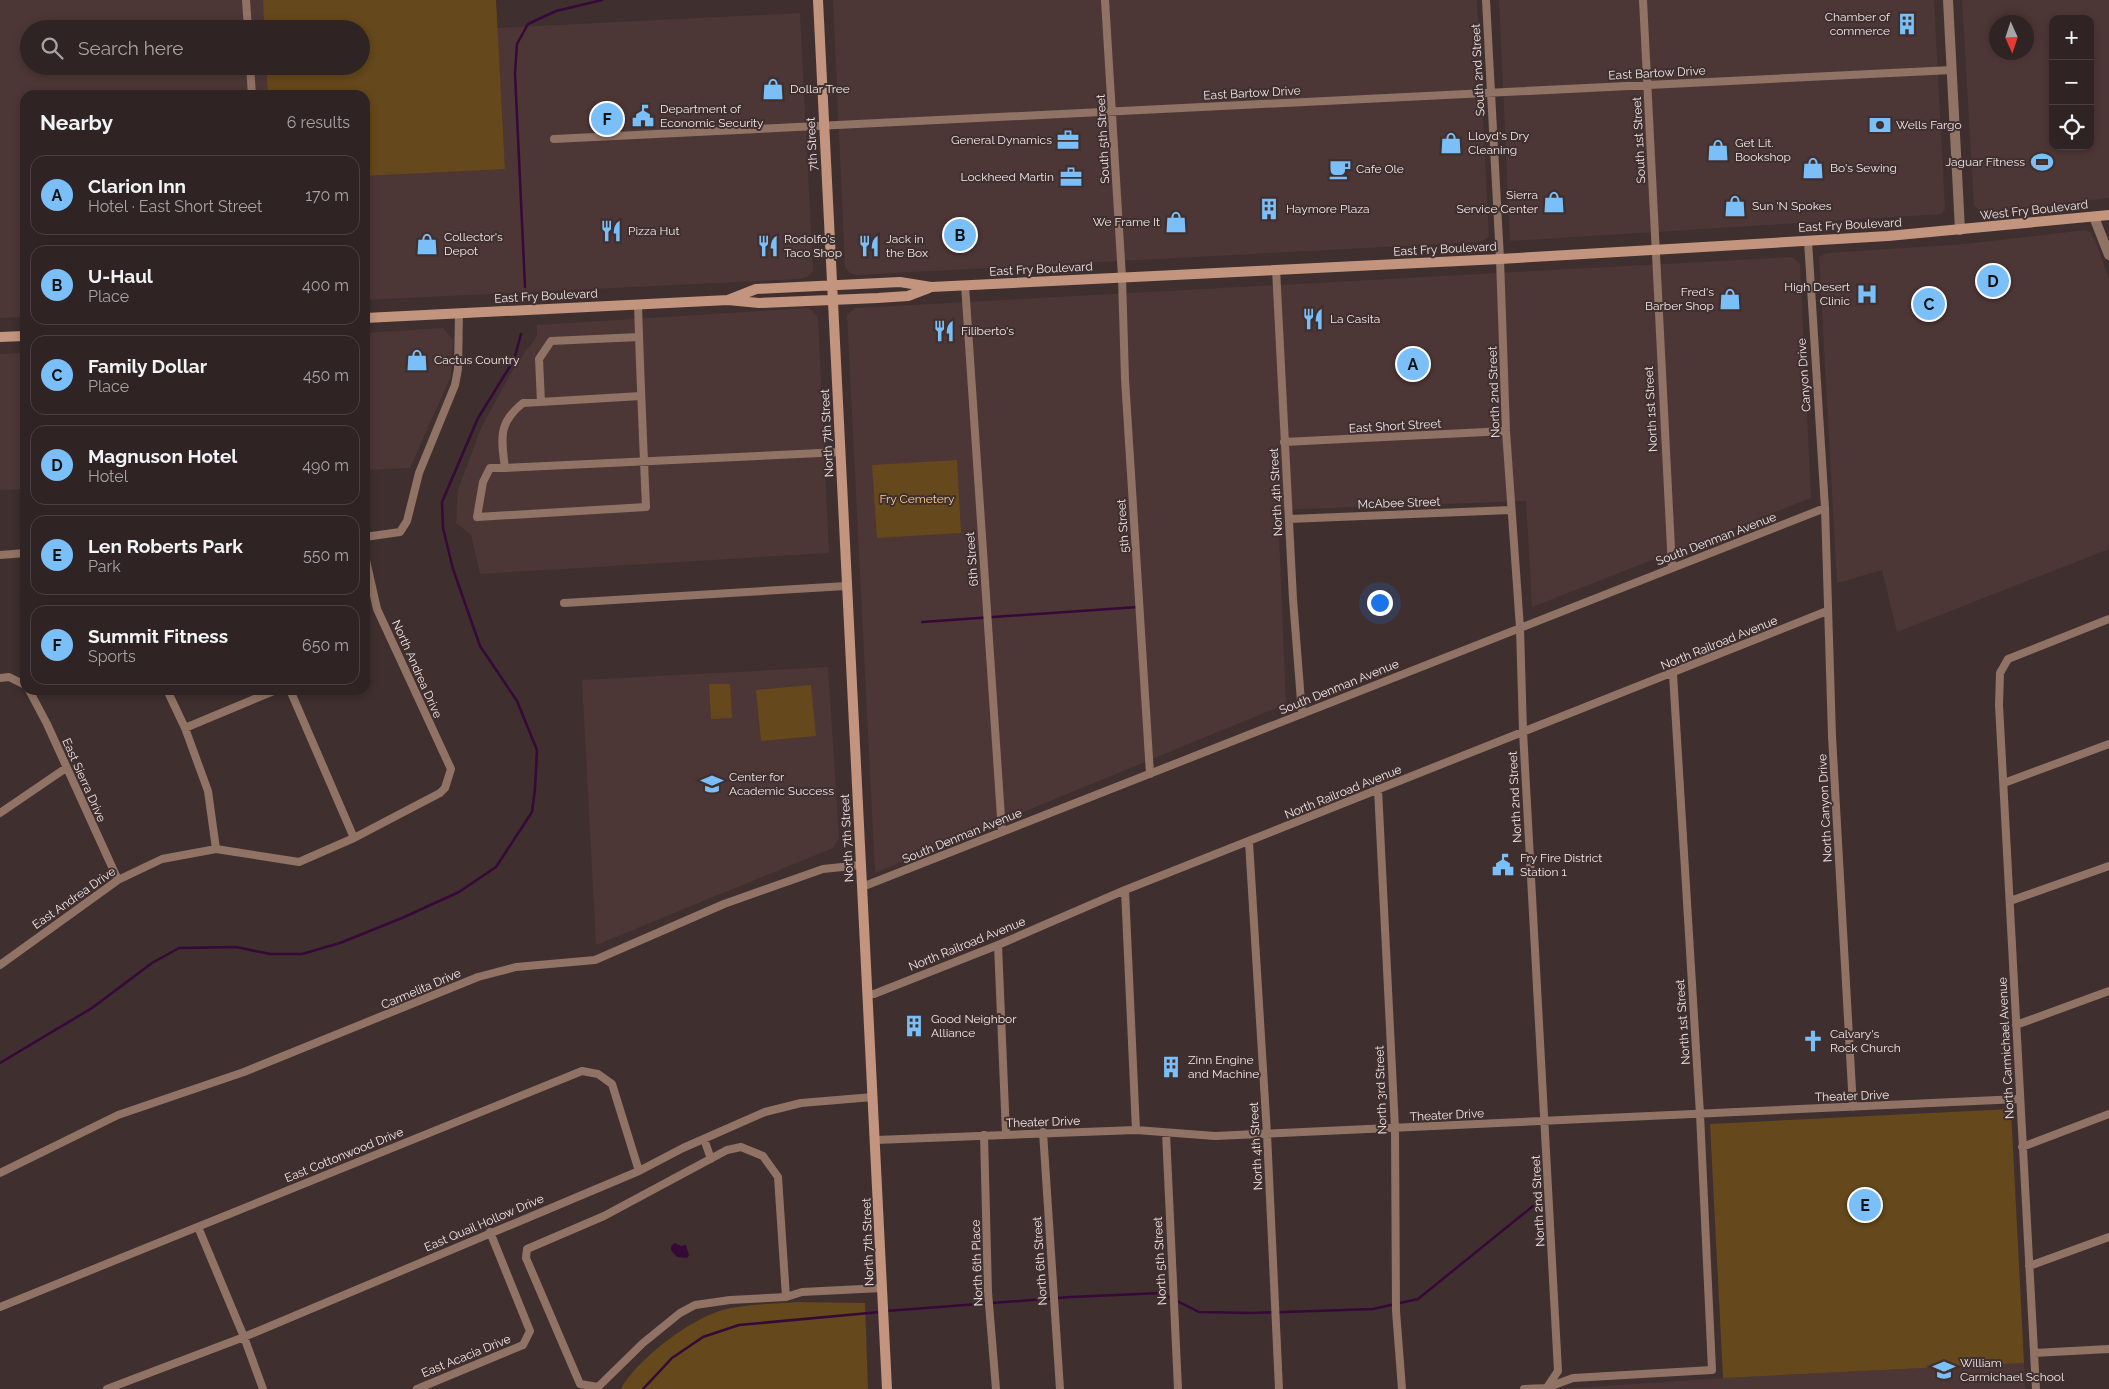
<!DOCTYPE html>
<html lang="en">
<head>
<meta charset="utf-8">
<style>
  body { margin:0; font-family:Raleway,sans-serif; background:#372b2b; color:#f1f3f6 }
  .controls { position:absolute; right:15px; top:15px; display:grid; overflow:hidden; border-radius:10px; box-shadow:0 2px 8px #0003 }
  .controls button { width:45px; height:45px; display:grid; place-items:center; padding:0; border:0; border-bottom:1px solid #4a4041; background:#2f2323; color:#f1f3f6; font:25px sans-serif }
  .compass { position:absolute; left:1989px; top:15px; width:45px; height:45px; border-radius:50%; background:#2f2323; box-shadow:0 2px 8px #0003; rotate:177deg }
  .you { position:absolute; left:1379px; top:602px; width:18px; height:18px; margin:-12px; border:4px solid #fff; border-radius:50%; background:#1a73e8; box-shadow:0 0 0 8px #1a73e833 }
  .badge { display:grid; place-items:center; width:32px; height:32px; border-radius:50%; background:#7abff8; color:#111; font-size:16px; font-weight:700 }
  .pin { position:absolute; translate:-50% -50%; border:2px solid #fff; box-shadow:0 1px 5px #0006 }
  .list { margin:0; padding:0; list-style:none }
  h2 { display:flex; justify-content:space-between; align-items:center; height:65px; margin:0; padding:0 20px; font-size:21px }
  h2 small { font-size:16px; font-weight:400; color:#a7a4a6 }
  .list li { display:grid; grid-template-columns:32px 1fr auto; gap:15px; align-items:center; box-sizing:border-box; height:80px; margin:0 10px 10px; padding:0 10px; border:1px solid #4a4041; border-radius:15px }
  .list b { display:block; font-size:19px; white-space:nowrap }
  .list p { margin:0; font-size:16px; white-space:nowrap; color:#a7a4a6 }
  .list em { font-size:16px; font-style:normal; color:#a7a4a6 }
  .icon { flex:none; width:28px; height:28px; fill:none; stroke:currentColor; stroke-width:2; stroke-linecap:round; stroke-linejoin:round }
  .map { position:relative; flex:none; width:2109px; height:1389px; overflow:hidden }
  .search { position:absolute; background:#2f2323; box-shadow:0 2px 8px #0003; left:20px; top:20px; width:350px; height:55px; display:flex; align-items:center; gap:12px; box-sizing:border-box; padding:0 18px; border-radius:28px; color:#a7a4a6; font-size:19px }
  .panel { position:absolute; background:#2f2323; box-shadow:0 2px 8px #0003; left:20px; top:90px; width:350px; height:605px; border-radius:15px }
  .map>svg:first-child { display:block }
  .built { fill:#4d3636; fill-rule:evenodd }
  .green { fill:#65481b }
  .water { fill:#360938 }
  .lines { fill:none; stroke-linecap:round; stroke-linejoin:round }
  .stream { stroke:#360938; stroke-width:2.5 }
  .minor { stroke:#907364; stroke-width:8 }
  .tertiary { stroke:#907364; stroke-width:10 }
  .secondary { stroke:#c3957e; stroke-width:10 }
  .labels { text-anchor:middle; stroke-width:4; stroke-linejoin:round; paint-order:stroke }
  .poi-label { font-size:12px; fill:#f0e5e5; stroke:#3f2f2f; text-anchor:start }
  .street-label { font-size:12px; fill:#f0e5e5; stroke:#3f2f2f }
  .park-label { font-size:12px; fill:#ffce8c; stroke:#3f2f2f }
</style>
</head>
<body>
<div class="map">
<svg width="2109" height="1389" viewBox="0 0 2109 1389">
  <rect width="100%" height="100%" fill="#3f2f2f"/>
  <path class="built" d="M0 0H263L264 29H29V66H266L268 95H25V317L0 318Z
    M833 0H1477L1489 237 1480 242 856 275 850 273 845 267Z
    M1499 0H1934L1945 209 1942 214 1510 241Z
    M1962 0H2109V198L1982 212 1974 206ZM2053 19H2090V146H2053ZM1996 22H2026V52H1996Z
    M800 13 813 271 809 276 800 279 365 300V176L505 168 497 28Z
    M2086 230 2091 233 2095 240 2109 279V549L1897 632 1882 570 1837 583 1819 257 1827 253 1965 244Z
    M1792 257 1800 264 1811 498 1532 607 1526 501 1278 510 1286 704 875 873 847 315 855 308Z
    M809 308 818 317 829 553 480 574 471 535 456 523 458 490 482 426 515 366 537 336V325Z
    M443 328 453 340 451 376 410 468 365 470V333Z
    M25 353V489L0 490V354Z
    M828 667 839 838 833 848 596 945 582 680Z
    M2024 1363 2025 1389H1558L1723 1378Z"/>
  <path class="green" d="M263 0H496L505 169 365 176V95H268L266 66H361V29H264Z
    M957 460 961 533 877 538 872 465Z
    M709 684H730L732 718 711 719Z
    M811 685 816 736 761 741 756 690Z
    M2011 1109 2024 1363 1723 1378 1710 1124Z
    M797 1302 865 1303 868 1389H621C638 1358 696 1314 731 1308 752 1304 775 1304 797 1302Z"/>
  <path class="water" d="M675 1243 681 1246 686 1245 689 1255 687 1258 677 1257 671 1250V1246Z"/>
  <g class="lines">
    <path class="stream" d="M525 287 515 73 517 44 528 24 556 11 602 0
      M922 622 1138 607
      M0 1063 92 1008 152 963 179 948 236 947 270 954H302L340 943 402 918 459 892 496 867 532 812 535 789 537 750 517 701 480 646 453 569 443 528 442 502 478 418 514 360 521 334
      M886 1311 1071 1297 1161 1293 1199 1312 1252 1313 1373 1309 1418 1299 1533 1206
      M643 1389 672 1358 703 1337 739 1325 880 1312"/>
    <path class="minor" d="M246 0 248 29
      M1105 0 1122 277 1125 379 1150 774
      M1486 0 1500 259 1506 431 1520 628 1523 731 1558 1371 1546 1389
      M1643 0 1672 568
      M250 66 252 95
      M554 139 1952 70
      M1808 241 1825 508 1832 736 1853 1107
      M1276 269 1293 599 1302 714
      M965 285 1002 832
      M638 304C640 372 643 439 646 507L477 517 483 482 490 468H505L841 452
      M541 402 539 359 551 341 639 337
      M1284 442 1506 431
      M505 468C501 438 498 423 523 403L641 396
      M1289 519 1511 510
      M365 537 400 532 407 521 419 473 455 385 458 369 459 313
      M0 555 25 553
      M564 603 846 586
      M0 678 9 677 25 685
      M29 690 47 724 118 880
      M167 690 185 728 208 791 216 849
      M290 690 354 838
      M185 728 276 690
      M2004 783 2109 744
      M1378 789 1395 1129 1396 1311 1402 1389
      M0 813 66 768
      M1249 842 1267 1134 1279 1389
      M862 887 1825 508
      M1125 890 1136 1130
      M2010 901 2109 866
      M998 945 1006 1134
      M0 965 118 880 162 859 216 849 299 862 354 838 440 793 445 788 451 769 377 609 365 556
      M868 994H874L998 945 1125 890 1827 611
      M2016 1025 2109 991
      M1043 1132 1060 1389
      M1166 1133 1178 1389
      M984 1135 988 1292 996 1389
      M704 1139 711 1159
      M876 1140 1136 1130 1215 1136 2019 1099
      M2022 1147 2109 1114
      M0 1173 118 1115 244 1072 478 977 516 967 595 960 724 904 823 869 861 865
      M198 1227 244 1337 263 1389
      M2029 1266 2109 1237
      M786 1297 778 1177 763 1156 741 1147 727 1150 604 1216 527 1249 526 1258 580 1384 598 1387 643 1343 680 1313 695 1305 730 1300 786 1297 802 1292 882 1288
      M0 1307 582 1071 598 1074 612 1084 639 1171
      M2034 1353 2109 1349
      M107 1389 244 1337 639 1171 683 1148 765 1112 801 1103 873 1097
      M417 1389 523 1345 530 1331 490 1232
      M1524 1389 1546 1388 1573 1378 1712 1370 1700 1114 1673 674
      M2036 1389 1999 705 2000 673 2008 659 2109 619"/>
    <path class="tertiary" d="M1948 0 1960 230
      M2094 217 2109 255"/>
    <path class="secondary" d="M818 0 887 1389
      M728 300 756 289 900 282 931 287 1500 259 1888 236 2109 215
      M365 318 728 300 759 303 878 298 908 296 929 288
      M0 337 25 336"/>
  </g>
  <defs>
    <g id="building-bare" transform="scale(1.725)"><path d="M-4-6H4V6H1V3H-1V6H-4ZM-2.5-4.3h1.7v1.8h-1.7ZM.8-4.3h1.7v1.8H.8ZM-2.5-1h1.7V.8h-1.7ZM.8-1h1.7V.8H.8Z" fill="#7abff8" stroke="#3f2f2f" stroke-width="2.5" paint-order="stroke"/></g>
    <g id="shop-bare" transform="scale(1.725)"><path d="M-5-2.5h2.3a2.7 3.5 0 0 1 5.4 0H5L5.5 6h-11ZM-1.5-2.5h3a1.5 2.3 0 0 0-3 0Z" fill="#7abff8" stroke="#3f2f2f" stroke-width="2.5" paint-order="stroke"/></g>
    <g id="civic-bare" transform="scale(1.725)"><path d="M-.6-6.5H3V-4.5H.6V-3L4-1V1h2V6H-6V1h2V-1L-.6-3ZM-1.2 2.5V6h2.4V2.5Z" fill="#7abff8" stroke="#3f2f2f" stroke-width="2.5" paint-order="stroke"/></g>
    <g id="bank-bare" transform="scale(1.725)"><path d="M-6-4H6V4H-6ZM0-2.3a2.3 2.3 0 1 0 0 4.6a2.3 2.3 0 1 0 0-4.6Z" fill="#7abff8" stroke="#3f2f2f" stroke-width="2.5" paint-order="stroke"/></g>
    <g id="office-bare" transform="scale(1.725)"><path d="M-6-3h4V-5.5h4V-3h4V5H-6ZM-1-4.5V-3h2v-1.5ZM-6 0V1H6V0Z" fill="#7abff8" stroke="#3f2f2f" stroke-width="2.5" paint-order="stroke"/></g>
    <g id="stadium-bare" transform="scale(1.725)"><path d="M0-5a6.5 5 0 1 0 0 10a6.5 5 0 1 0 0-10ZM-3.5-1.8h7v3.6h-7Z" fill="#7abff8" stroke="#3f2f2f" stroke-width="2.5" paint-order="stroke"/></g>
    <g id="cafe-bare" transform="scale(1.725)"><path d="M-5.5-4.5H6V0H3Q3 3.5 0 3.5H-2.5Q-5.5 3.5-5.5 0ZM3-3.2v2h1.7v-2ZM-6 4.5H4V6H-6Z" fill="#7abff8" stroke="#3f2f2f" stroke-width="2.5" paint-order="stroke"/></g>
    <g id="restaurant-bare" transform="scale(1.725)"><path d="M-5-6h1v4h1v-4h1v4h1v-4h1v5L-1.5 .5V6h-2V.5L-5-1ZM5-6V6H3V1.5H1.5Q1.5-4 5-6Z" fill="#7abff8" stroke="#3f2f2f" stroke-width="2.5" paint-order="stroke"/></g>
    <g id="hospital-bare" transform="scale(1.725)"><path d="M-5-5h3v3.5h4V-5h3V5h-3V1.5h-4V5h-3Z" fill="#7abff8" stroke="#3f2f2f" stroke-width="2.5" paint-order="stroke"/></g>
    <g id="school-bare" transform="scale(1.725)"><path d="M0-5L7-2L0 1L-7-2ZM-4 1L0 2.5L4 1V4Q0 6-4 4Z" fill="#7abff8" stroke="#3f2f2f" stroke-width="2.5" paint-order="stroke"/></g>
    <g id="church-bare" transform="scale(1.725)"><path d="M-1.2-6h2.4v3.5h3.3v2.4h-3.3V6h-2.4V-.1h-3.3v-2.4h3.3Z" fill="#7abff8" stroke="#3f2f2f" stroke-width="2.5" paint-order="stroke"/></g>
  </defs>
  <g fill-rule="evenodd">
    <use href="#building-bare" x="1907" y="24"/>
    <use href="#shop-bare" x="773" y="89"/>
    <use href="#civic-bare" x="643" y="116"/>
    <use href="#bank-bare" x="1880" y="125"/>
    <use href="#office-bare" x="1068" y="140"/>
    <use href="#shop-bare" x="1451" y="143"/>
    <use href="#shop-bare" x="1718" y="150"/>
    <use href="#stadium-bare" x="2042" y="162"/>
    <use href="#shop-bare" x="1813" y="168"/>
    <use href="#cafe-bare" x="1340" y="169"/>
    <use href="#office-bare" x="1071" y="177"/>
    <use href="#shop-bare" x="1554" y="202"/>
    <use href="#shop-bare" x="1735" y="206"/>
    <use href="#building-bare" x="1269" y="209"/>
    <use href="#shop-bare" x="1176" y="222"/>
    <use href="#restaurant-bare" x="611" y="231"/>
    <use href="#shop-bare" x="427" y="244"/>
    <use href="#restaurant-bare" x="768" y="246"/>
    <use href="#restaurant-bare" x="869" y="246"/>
    <use href="#hospital-bare" x="1867" y="294"/>
    <use href="#shop-bare" x="1730" y="299"/>
    <use href="#restaurant-bare" x="1313" y="319"/>
    <use href="#restaurant-bare" x="944" y="331"/>
    <use href="#shop-bare" x="417" y="360"/>
    <use href="#school-bare" x="712" y="784"/>
    <use href="#civic-bare" x="1503" y="865"/>
    <use href="#building-bare" x="914" y="1026"/>
    <use href="#church-bare" x="1813" y="1041"/>
    <use href="#building-bare" x="1171" y="1067"/>
    <use href="#school-bare" x="1944" y="1370"/>
  </g>
  <g class="labels">
    <g class="poi-label">
      <text x="1890" y="21" text-anchor="end">Chamber of<tspan x="1890" dy="14">commerce</tspan></text>
      <text x="790" y="93">Dollar Tree</text>
      <text x="660" y="113">Department of<tspan x="660" dy="14">Economic Security</tspan></text>
      <text x="1896" y="129">Wells Fargo</text>
      <text x="1468" y="140">Lloyd's Dry<tspan x="1468" dy="14">Cleaning</tspan></text>
      <text x="1052" y="144" text-anchor="end">General Dynamics</text>
      <text x="1735" y="147">Get Lit.<tspan x="1735" dy="14">Bookshop</tspan></text>
      <text x="2025" y="166" text-anchor="end">Jaguar Fitness</text>
      <text x="1830" y="172">Bo's Sewing</text>
      <text x="1356" y="173">Cafe Ole</text>
      <text x="1054" y="181" text-anchor="end">Lockheed Martin</text>
      <text x="1538" y="199" text-anchor="end">Sierra<tspan x="1538" dy="14">Service Center</tspan></text>
      <text x="1752" y="210">Sun 'N Spokes</text>
      <text x="1286" y="213">Haymore Plaza</text>
      <text x="1160" y="226" text-anchor="end">We Frame It</text>
      <text x="628" y="235">Pizza Hut</text>
      <text x="444" y="241">Collector's<tspan x="444" dy="14">Depot</tspan></text>
      <text x="784" y="243">Rodolfo's<tspan x="784" dy="14">Taco Shop</tspan></text>
      <text x="886" y="243">Jack in<tspan x="886" dy="14">the Box</tspan></text>
      <text x="1850" y="291" text-anchor="end">High Desert<tspan x="1850" dy="14">Clinic</tspan></text>
      <text x="1714" y="296" text-anchor="end">Fred's<tspan x="1714" dy="14">Barber Shop</tspan></text>
      <text x="1330" y="323">La Casita</text>
      <text x="961" y="335">Filiberto's</text>
      <text x="434" y="364">Cactus Country</text>
      <text x="729" y="781">Center for<tspan x="729" dy="14">Academic Success</tspan></text>
      <text x="1520" y="862">Fry Fire District<tspan x="1520" dy="14">Station 1</tspan></text>
      <text x="931" y="1023">Good Neighbor<tspan x="931" dy="14">Alliance</tspan></text>
      <text x="1830" y="1038">Calvary's<tspan x="1830" dy="14">Rock Church</tspan></text>
      <text x="1188" y="1064">Zinn Engine<tspan x="1188" dy="14">and Machine</tspan></text>
      <text x="1960" y="1367">William<tspan x="1960" dy="14">Carmichael School</tspan></text>
    </g>
    <g class="street-label">
      <text transform="translate(1478 70) rotate(-93)" y="4">South 2nd Street</text>
      <text transform="translate(1657 73) rotate(-3)" y="4">East Bartow Drive</text>
      <text transform="translate(1252 93) rotate(-3)" y="4">East Bartow Drive</text>
      <text transform="translate(1103 139) rotate(-93)" y="4">South 5th Street</text>
      <text transform="translate(1639 140) rotate(-93)" y="4">South 1st Street</text>
      <text transform="translate(812 144) rotate(-93)" y="4">7th Street</text>
      <text transform="translate(2034 210) rotate(-6)" y="4">West Fry Boulevard</text>
      <text transform="translate(1850 225) rotate(-3)" y="4">East Fry Boulevard</text>
      <text transform="translate(1445 249) rotate(-3)" y="4">East Fry Boulevard</text>
      <text transform="translate(1041 269) rotate(-3)" y="4">East Fry Boulevard</text>
      <text transform="translate(546 296) rotate(-3)" y="4">East Fry Boulevard</text>
      <text transform="translate(1804 375) rotate(-94)" y="4">Canyon Drive</text>
      <text transform="translate(1494 392) rotate(-92)" y="4">North 2nd Street</text>
      <text transform="translate(1651 409) rotate(-93)" y="4">North 1st Street</text>
      <text transform="translate(1395 426) rotate(-3)" y="4">East Short Street</text>
      <text transform="translate(827 433) rotate(-93)" y="4">North 7th Street</text>
      <text transform="translate(1276 492) rotate(-93)" y="4">North 4th Street</text>
      <text transform="translate(1399 503) rotate(-2)" y="4">McAbee Street</text>
      <text transform="translate(1123 526) rotate(-94)" y="4">5th Street</text>
      <text transform="translate(1716 539) rotate(-21)" y="4">South Denman Avenue</text>
      <text transform="translate(972 559) rotate(-94)" y="4">6th Street</text>
      <text transform="translate(1719 643) rotate(-22)" y="4">North Railroad Avenue</text>
      <text transform="translate(417 669) rotate(66)" y="4">North Andrea Drive</text>
      <text transform="translate(1339 687) rotate(-22)" y="4">South Denman Avenue</text>
      <text transform="translate(84 780) rotate(66)" y="4">East Sierra Drive</text>
      <text transform="translate(1343 792) rotate(-22)" y="4">North Railroad Avenue</text>
      <text transform="translate(1515 797) rotate(-93)" y="4">North 2nd Street</text>
      <text transform="translate(1825 808) rotate(-93)" y="4">North Canyon Drive</text>
      <text transform="translate(962 836) rotate(-22)" y="4">South Denman Avenue</text>
      <text transform="translate(847 838) rotate(-93)" y="4">North 7th Street</text>
      <text transform="translate(74 898) rotate(-35)" y="4">East Andrea Drive</text>
      <text transform="translate(967 944) rotate(-22)" y="4">North Railroad Avenue</text>
      <text transform="translate(421 989) rotate(-23)" y="4">Carmelita Drive</text>
      <text transform="translate(1683 1022) rotate(-94)" y="4">North 1st Street</text>
      <text transform="translate(2006 1048) rotate(-93)" y="4">North Carmichael Avenue</text>
      <text transform="translate(1381 1090) rotate(-92)" y="4">North 3rd Street</text>
      <text transform="translate(1852 1096) rotate(-2)" y="4">Theater Drive</text>
      <text transform="translate(1447 1115) rotate(-3)" y="4">Theater Drive</text>
      <text transform="translate(1043 1122) rotate(-2)" y="4">Theater Drive</text>
      <text transform="translate(1256 1146) rotate(-93)" y="4">North 4th Street</text>
      <text transform="translate(344 1155) rotate(-22)" y="4">East Cottonwood Drive</text>
      <text transform="translate(1538 1201) rotate(-93)" y="4">North 2nd Street</text>
      <text transform="translate(484 1223) rotate(-23)" y="4">East Quail Hollow Drive</text>
      <text transform="translate(868 1242) rotate(-92)" y="4">North 7th Street</text>
      <text transform="translate(1040 1261) rotate(-94)" y="4">North 6th Street</text>
      <text transform="translate(1160 1261) rotate(-93)" y="4">North 5th Street</text>
      <text transform="translate(977 1263) rotate(-92)" y="4">North 6th Place</text>
      <text transform="translate(466 1356) rotate(-22)" y="4">East Acacia Drive</text>
    </g>
    <g class="park-label">
      <text x="917" y="503">Fry Cemetery</text>
    </g>
  </g>
</svg>
<div class="controls">
<button>+</button>
<button>−</button>
<button><svg class="icon" aria-label="locate" viewBox="0 0 24 24"><circle cx="12" cy="12" r="6"/><path d="M12 2v4M12 18v4M2 12h4M18 12h4"/></svg></button>
</div>
<svg class="compass" viewBox="-18 -18 36 36"><path d="M0-13l5 13h-10z" fill="#e53935"/><path d="M0 13l5-13h-10z" fill="#a7a4a6"/></svg>
<div class="you"></div>
<div class="pin badge" style="left:1413px;top:364px">A</div>
<div class="pin badge" style="left:960px;top:235px">B</div>
<div class="pin badge" style="left:1929px;top:304px">C</div>
<div class="pin badge" style="left:1993px;top:281px">D</div>
<div class="pin badge" style="left:1865px;top:1205px">E</div>
<div class="pin badge" style="left:607px;top:119px">F</div>
<div class="search"><svg class="icon" aria-label="search" viewBox="0 0 24 24"><circle cx="10" cy="10" r="6"/><path d="M15 15l6 6"/></svg>Search here</div>
<section class="panel">
<h2>Nearby<small>6 results</small></h2>
<ul class="list">
<li><span class="badge">A</span><div><b>Clarion Inn</b><p>Hotel · East Short Street</p></div><em>170 m</em></li>
<li><span class="badge">B</span><div><b>U-Haul</b><p>Place</p></div><em>400 m</em></li>
<li><span class="badge">C</span><div><b>Family Dollar</b><p>Place</p></div><em>450 m</em></li>
<li><span class="badge">D</span><div><b>Magnuson Hotel</b><p>Hotel</p></div><em>490 m</em></li>
<li><span class="badge">E</span><div><b>Len Roberts Park</b><p>Park</p></div><em>550 m</em></li>
<li><span class="badge">F</span><div><b>Summit Fitness</b><p>Sports</p></div><em>650 m</em></li>
</ul>
</section>
</div>
</body>
</html>
